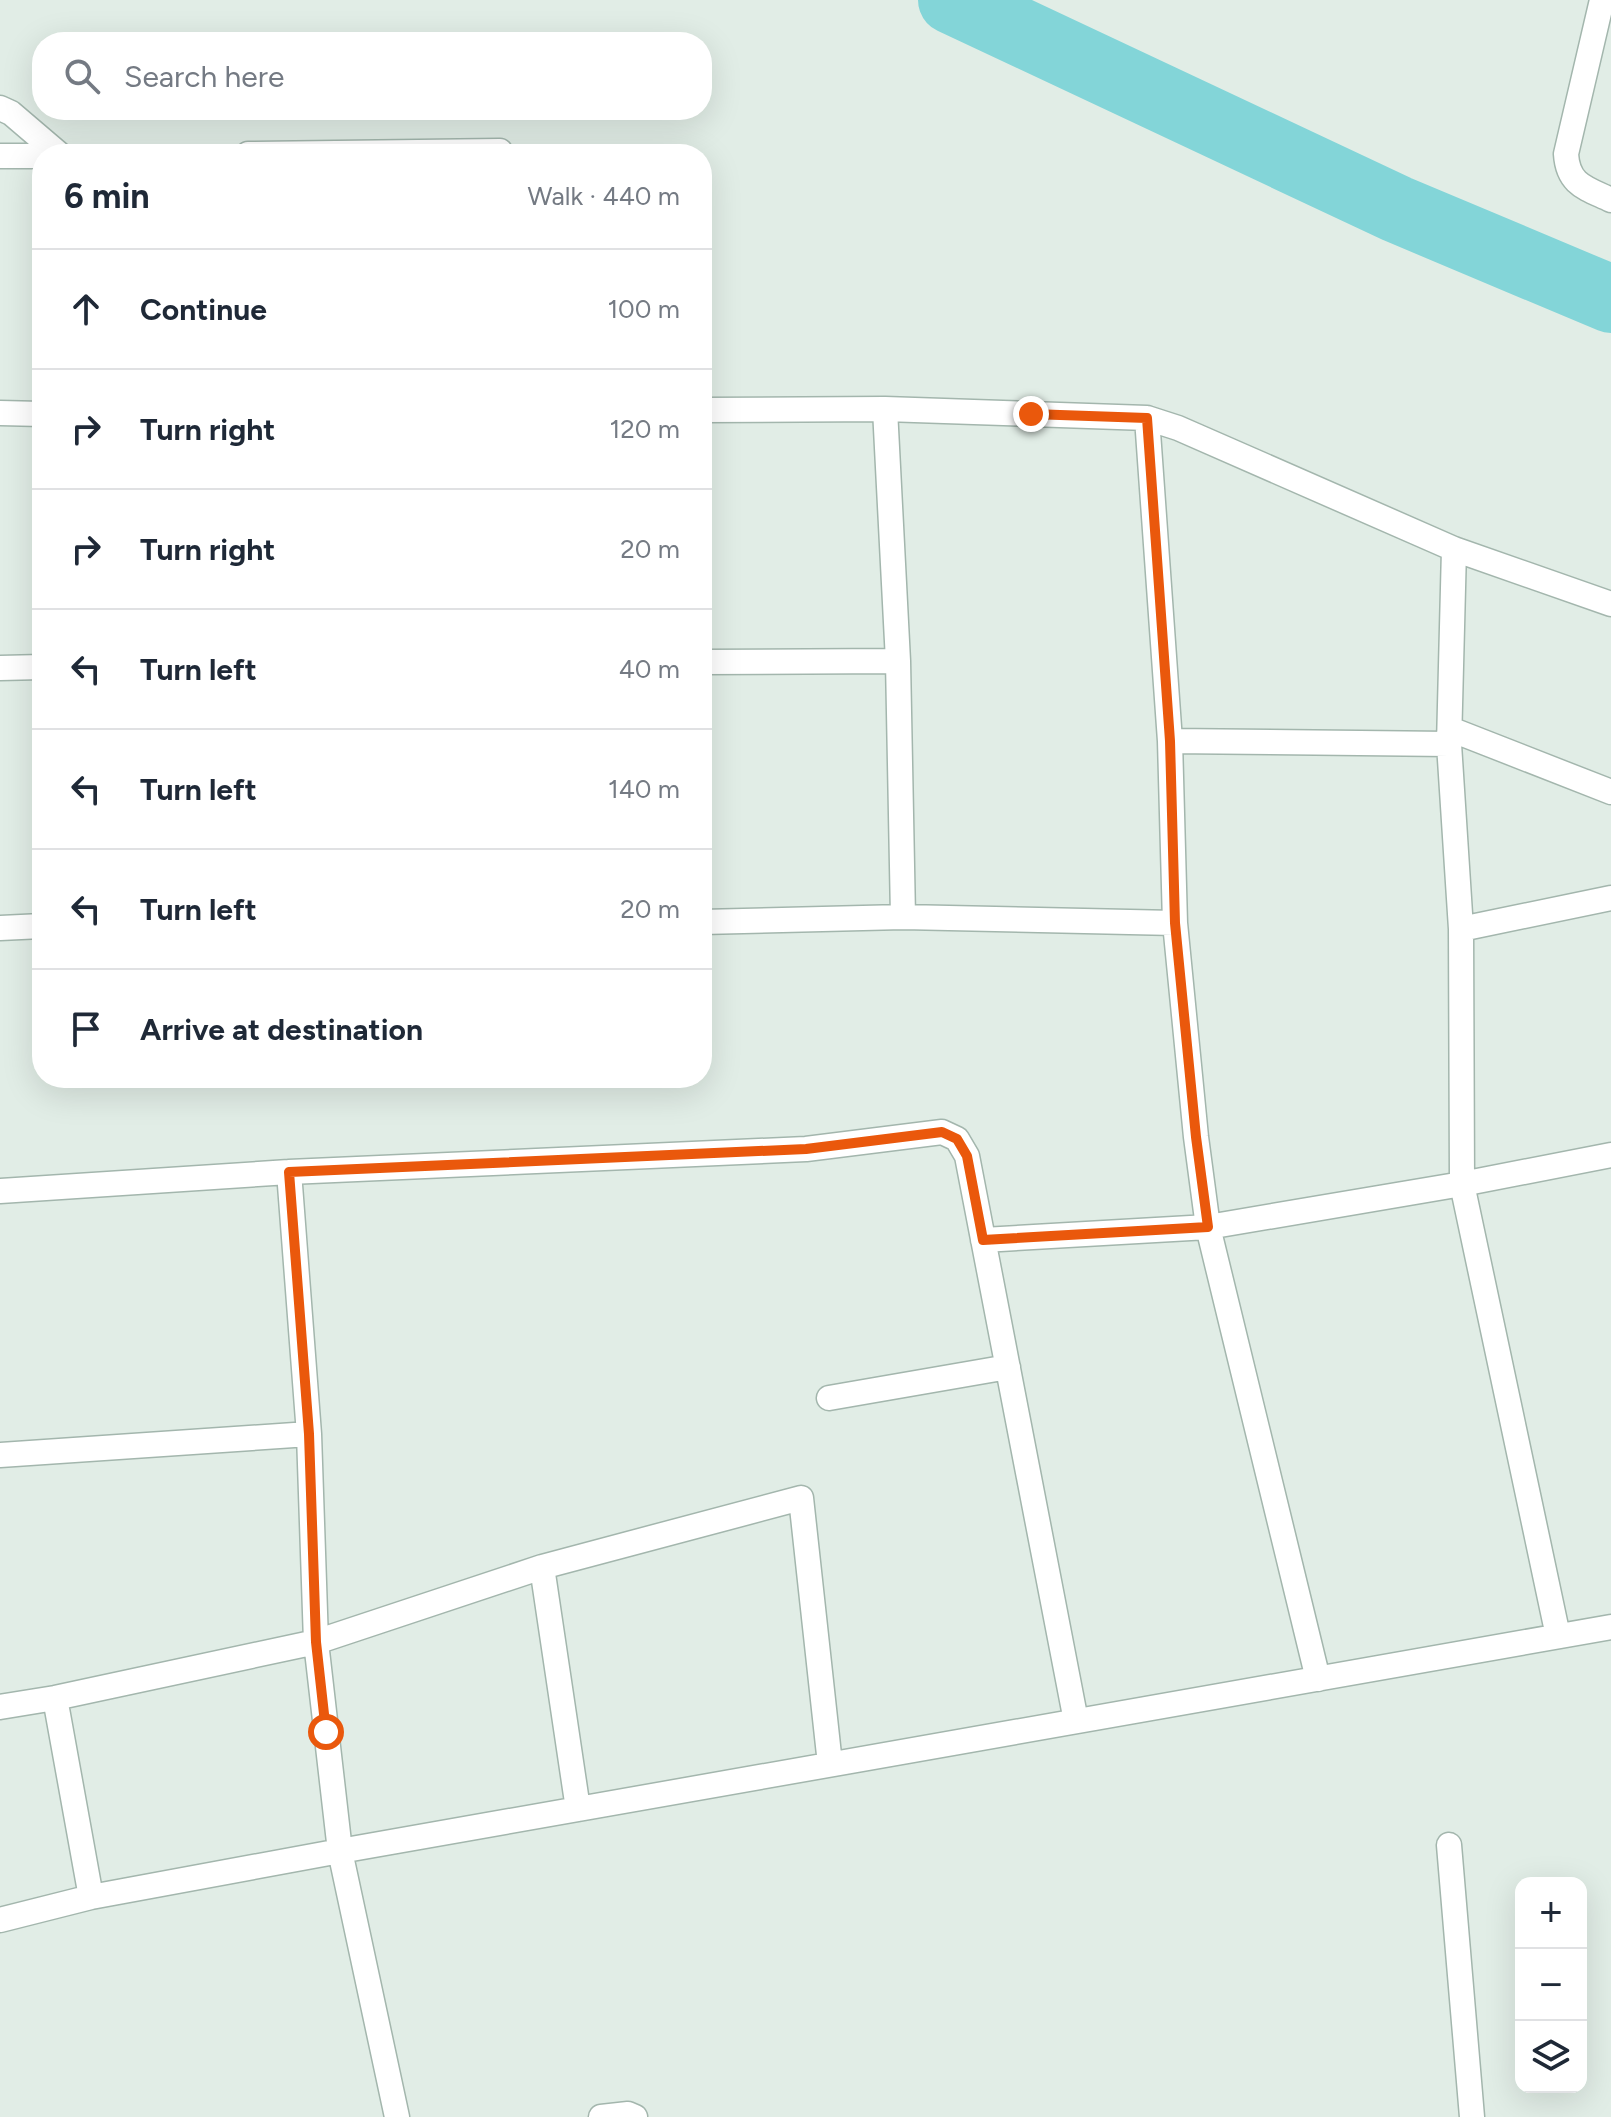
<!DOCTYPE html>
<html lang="en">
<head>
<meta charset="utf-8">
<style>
  body { margin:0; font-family:Figtree,sans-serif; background:#f2f2f3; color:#1f2937 }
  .controls { position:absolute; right:24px; bottom:24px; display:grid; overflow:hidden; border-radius:16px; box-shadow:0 8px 32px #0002 }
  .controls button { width:72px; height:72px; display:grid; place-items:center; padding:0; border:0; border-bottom:2px solid #e0e1e3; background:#fff; color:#1f2937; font:40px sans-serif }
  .stop { position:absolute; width:24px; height:24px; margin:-18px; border:6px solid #ea580c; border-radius:50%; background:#fff }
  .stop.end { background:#ea580c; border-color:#fff; box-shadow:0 2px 8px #0008 }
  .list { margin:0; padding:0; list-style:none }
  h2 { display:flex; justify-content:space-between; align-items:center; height:104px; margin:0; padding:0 32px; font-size:34px }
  h2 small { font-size:26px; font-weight:400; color:#747a83 }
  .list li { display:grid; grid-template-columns:52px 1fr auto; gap:24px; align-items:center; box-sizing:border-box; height:120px; padding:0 32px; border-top:2px solid #e0e1e3 }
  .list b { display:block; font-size:30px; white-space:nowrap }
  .list em { font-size:26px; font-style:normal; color:#747a83 }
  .icon { flex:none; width:44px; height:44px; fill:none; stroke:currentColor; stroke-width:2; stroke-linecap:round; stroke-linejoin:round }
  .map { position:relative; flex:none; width:1611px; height:2117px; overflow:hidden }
  .search { position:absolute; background:#fff; box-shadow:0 8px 32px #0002; left:32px; top:32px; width:680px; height:88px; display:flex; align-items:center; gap:20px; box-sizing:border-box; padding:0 28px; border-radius:32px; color:#747a83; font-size:30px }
  .panel { position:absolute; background:#fff; box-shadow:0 8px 32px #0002; left:32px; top:144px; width:680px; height:944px; border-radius:32px }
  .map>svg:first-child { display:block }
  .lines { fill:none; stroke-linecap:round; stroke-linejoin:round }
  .river { stroke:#83d5d8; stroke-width:68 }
  .street-casing { stroke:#a3b6ad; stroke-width:27 }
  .street { stroke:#fff; stroke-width:24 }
  .route { stroke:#ea580c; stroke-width:10 }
</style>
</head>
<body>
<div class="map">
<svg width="1611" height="2117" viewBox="0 0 1611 2117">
  <rect width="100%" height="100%" fill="#e1ede6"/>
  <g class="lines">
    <path class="river" d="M952 0 1397 209 1611 299"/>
    <g class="street-casing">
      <path id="street" d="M1602 0 1566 154C1568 185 1586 188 1611 200
        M0 108 11 113 59 154
        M248 154 500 151
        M0 156H42
        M885 409 1147 418 1170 741 1175 923 1196 1137 1208 1227 1318 1679
        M702 410 885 409 898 661 903 917
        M0 413 42 414
        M1147 418 1178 428 1454 549 1611 604
        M702 662 898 661
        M0 668 42 667
        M1450 729 1611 792
        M1170 741 1449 744 1461 929 1462 1184 1558 1636
        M1449 744 1454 549
        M702 922 903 917 1175 923
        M0 928 42 926
        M1461 929 1611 898
        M289 1172 309 1434 316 1642 340 1851 397 2117
        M0 1191 289 1172 806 1149 942 1132 957 1139 967 1156 1076 1721
        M983 1240 1208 1227 1462 1184 1611 1155
        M829 1398 1008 1367
        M0 1455 309 1434
        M542 1567 578 1809
        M55 1698 91 1897
        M0 1707 55 1698 316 1642 542 1567 801 1498 830 1764
        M1449 1845 1472 2117
        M0 1920 91 1897 340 1851 1611 1627
        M601 2117 628 2114 635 2117"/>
    </g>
    <use href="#street" class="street"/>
  </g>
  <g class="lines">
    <path class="route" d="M326 1732 316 1642 309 1434 289 1172 806 1149 942 1132 957 1139 967 1156 983 1240 1208 1227 1196 1137 1175 923 1170 741 1147 418 1031 414"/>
  </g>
</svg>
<div class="controls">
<button>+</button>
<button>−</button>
<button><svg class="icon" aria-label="layers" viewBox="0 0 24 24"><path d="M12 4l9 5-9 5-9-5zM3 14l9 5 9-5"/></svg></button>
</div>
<div class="stop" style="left:326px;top:1732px"></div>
<div class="stop end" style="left:1031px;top:414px"></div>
<div class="search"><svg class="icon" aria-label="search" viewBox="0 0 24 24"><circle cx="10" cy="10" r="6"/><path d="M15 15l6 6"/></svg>Search here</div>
<section class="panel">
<h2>6 min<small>Walk · 440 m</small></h2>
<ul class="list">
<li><svg class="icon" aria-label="ahead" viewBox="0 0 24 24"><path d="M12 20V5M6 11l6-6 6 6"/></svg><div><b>Continue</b></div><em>100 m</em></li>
<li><svg class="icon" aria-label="right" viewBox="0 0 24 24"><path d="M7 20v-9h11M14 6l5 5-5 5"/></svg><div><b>Turn right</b></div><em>120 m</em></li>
<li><svg class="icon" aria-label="right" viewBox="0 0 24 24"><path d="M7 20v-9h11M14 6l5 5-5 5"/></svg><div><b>Turn right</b></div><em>20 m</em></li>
<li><svg class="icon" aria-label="left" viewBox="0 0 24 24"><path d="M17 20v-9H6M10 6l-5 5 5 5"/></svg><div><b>Turn left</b></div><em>40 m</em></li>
<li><svg class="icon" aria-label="left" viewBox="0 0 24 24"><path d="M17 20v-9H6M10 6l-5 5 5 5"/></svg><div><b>Turn left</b></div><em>140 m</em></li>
<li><svg class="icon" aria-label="left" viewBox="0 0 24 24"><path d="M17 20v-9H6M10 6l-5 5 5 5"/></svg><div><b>Turn left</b></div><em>20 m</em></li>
<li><svg class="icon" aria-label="arrive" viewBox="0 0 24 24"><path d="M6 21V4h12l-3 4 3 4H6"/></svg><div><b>Arrive at destination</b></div></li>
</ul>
</section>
</div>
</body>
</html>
